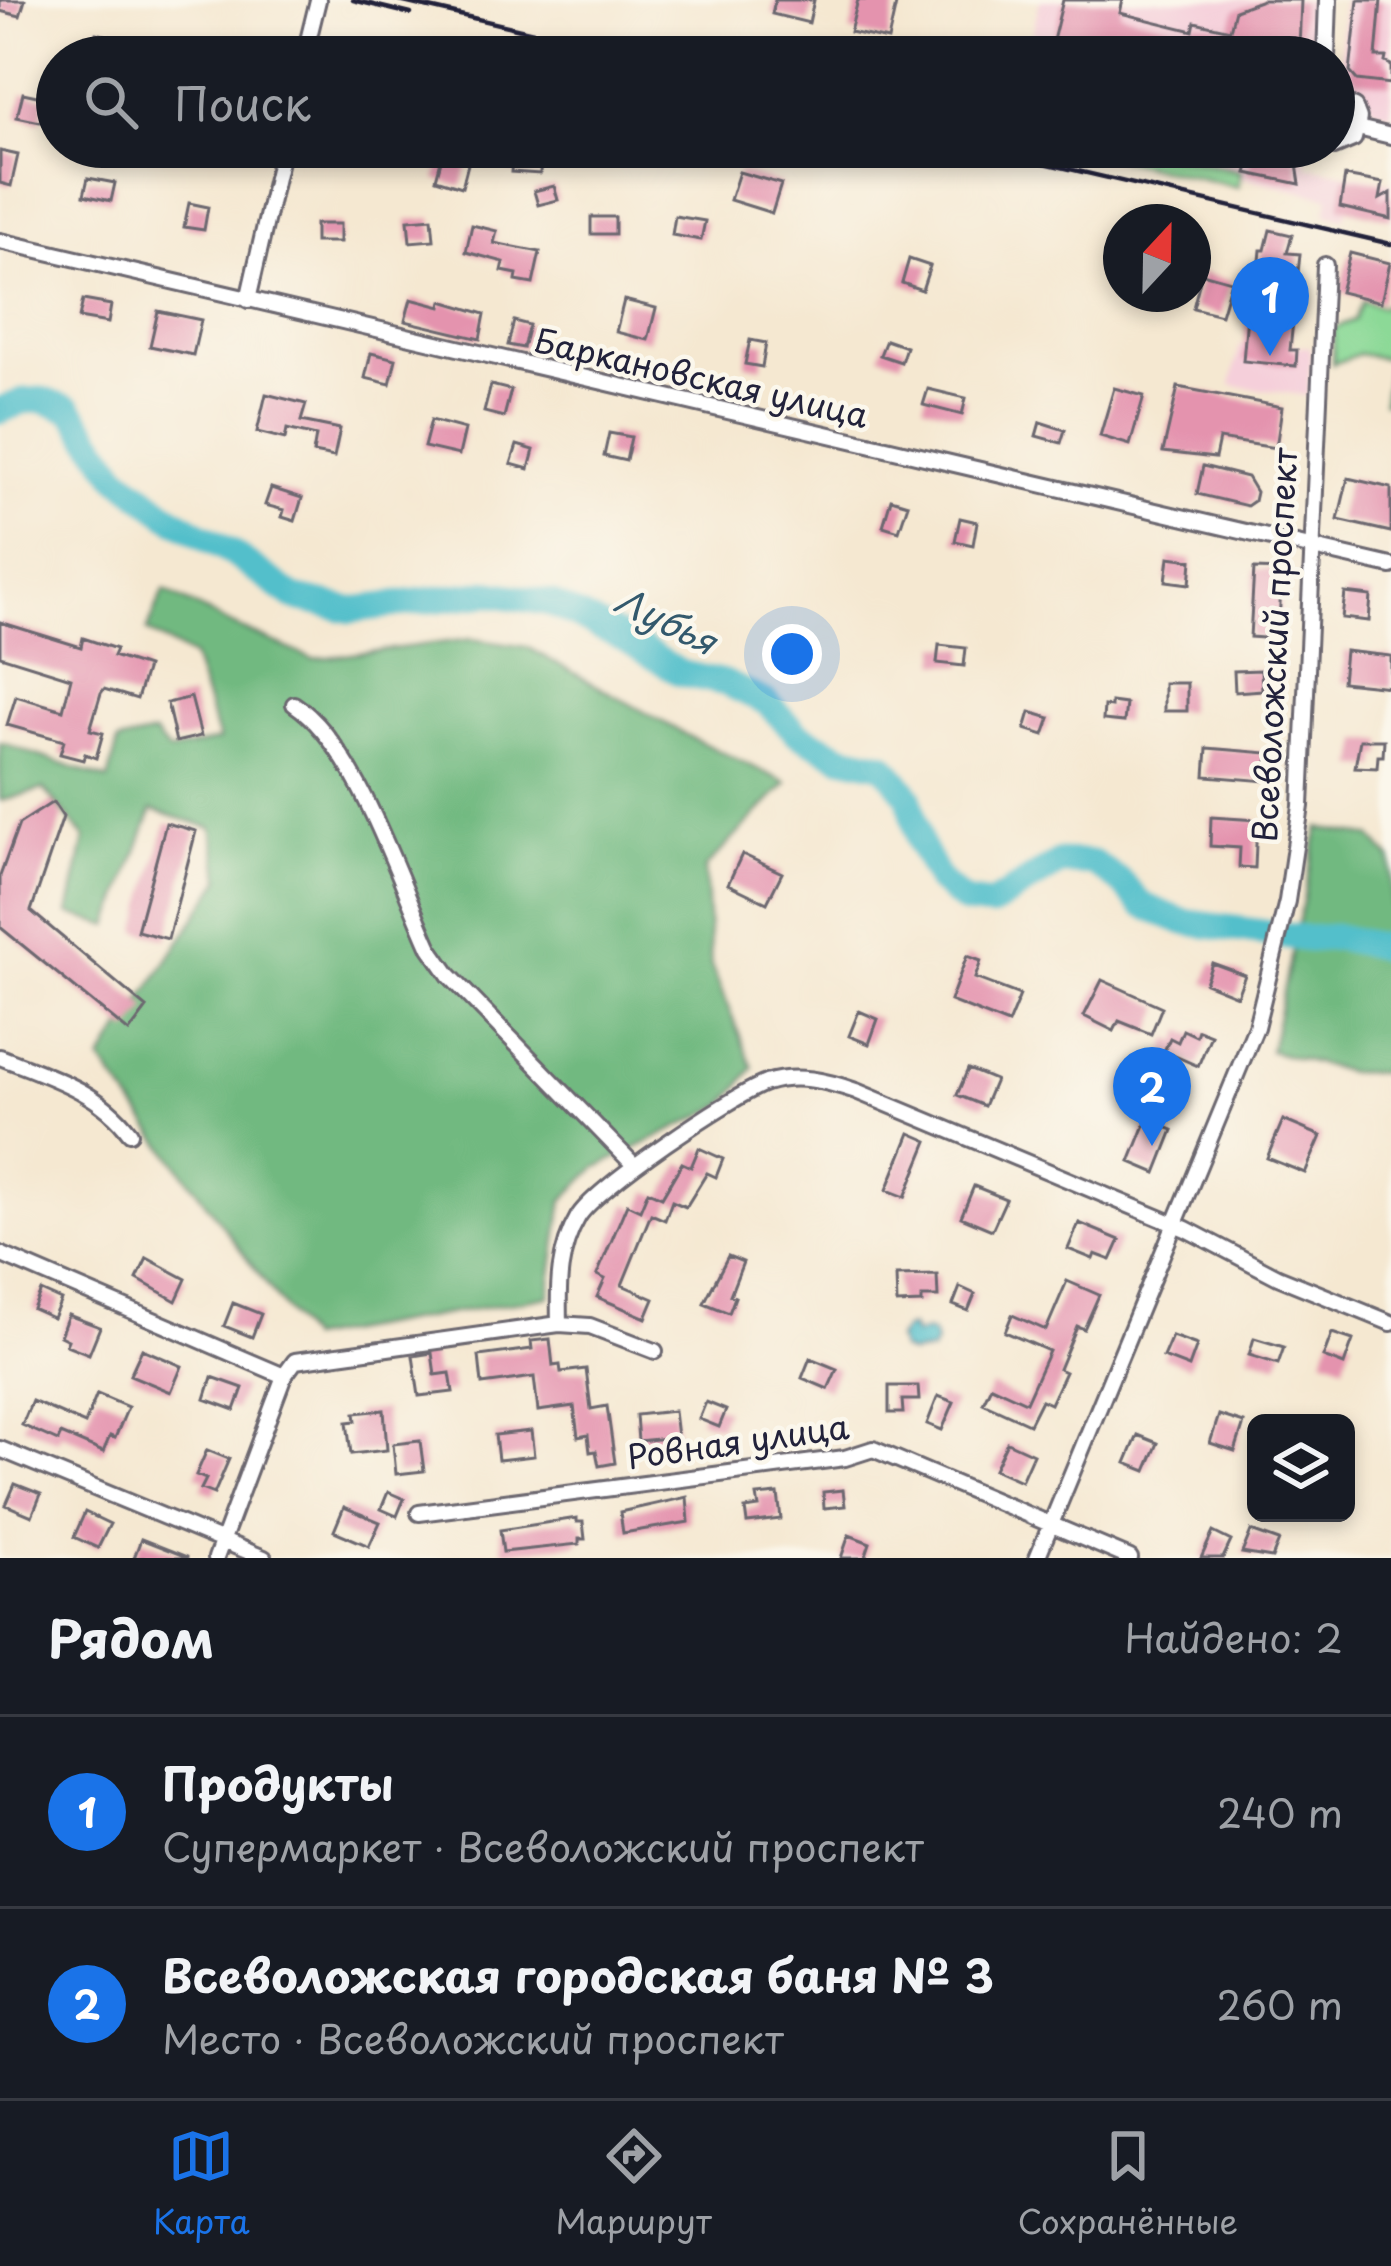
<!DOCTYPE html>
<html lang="ru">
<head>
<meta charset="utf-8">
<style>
  body { margin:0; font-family:"Playpen Sans",sans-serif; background:#20242c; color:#f1f3f6 }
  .controls { position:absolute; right:36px; bottom:36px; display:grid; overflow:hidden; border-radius:18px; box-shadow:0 6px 18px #0003 }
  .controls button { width:108px; height:108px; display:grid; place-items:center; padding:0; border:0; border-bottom:3px solid #363941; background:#171b24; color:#f1f3f6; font:60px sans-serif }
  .compass { position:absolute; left:1103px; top:204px; width:108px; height:108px; border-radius:50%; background:#171b24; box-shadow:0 6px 18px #0003; rotate:22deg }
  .you { position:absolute; left:792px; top:654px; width:42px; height:42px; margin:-30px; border:9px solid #fff; border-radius:50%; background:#1a73e8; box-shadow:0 0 0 18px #1a73e833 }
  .badge { display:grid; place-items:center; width:78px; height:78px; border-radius:50%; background:#1a73e8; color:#fff; font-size:39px; font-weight:700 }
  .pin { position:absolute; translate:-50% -99px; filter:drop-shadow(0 3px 6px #0008) }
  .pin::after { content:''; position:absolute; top:63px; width:42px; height:36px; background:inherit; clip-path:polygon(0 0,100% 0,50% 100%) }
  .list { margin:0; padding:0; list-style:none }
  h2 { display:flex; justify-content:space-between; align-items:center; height:156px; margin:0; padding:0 48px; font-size:51px }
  h2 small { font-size:39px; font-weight:400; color:#9ea1a6 }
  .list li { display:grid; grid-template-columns:78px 1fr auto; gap:36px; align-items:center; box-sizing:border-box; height:192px; padding:0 48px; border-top:3px solid #363941 }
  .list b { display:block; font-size:45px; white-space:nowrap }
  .list p { margin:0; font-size:39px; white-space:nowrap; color:#9ea1a6 }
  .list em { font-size:39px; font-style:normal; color:#9ea1a6 }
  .icon { flex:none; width:66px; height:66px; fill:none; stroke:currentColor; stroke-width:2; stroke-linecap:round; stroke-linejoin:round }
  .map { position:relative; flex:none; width:1391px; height:1558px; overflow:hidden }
  .search { position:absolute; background:#171b24; box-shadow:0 6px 18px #0003; left:36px; right:36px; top:36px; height:132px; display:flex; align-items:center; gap:30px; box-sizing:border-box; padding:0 42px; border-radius:66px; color:#9ea1a6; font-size:45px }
  .sheet { height:540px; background:#171b24 }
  nav { display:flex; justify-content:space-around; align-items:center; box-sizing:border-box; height:168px; border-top:3px solid #363941; background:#171b24; font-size:33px; color:#9ea1a6 }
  nav a { display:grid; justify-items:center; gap:6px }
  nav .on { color:#1a73e8 }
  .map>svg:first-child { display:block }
  .built { fill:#f5cfda }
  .green { fill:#8cd997; stroke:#577e69; stroke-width:3 }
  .forest { fill:#71b980; stroke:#4a6e5e; stroke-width:3 }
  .water { fill:#53bfcb; stroke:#3a7083; stroke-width:3 }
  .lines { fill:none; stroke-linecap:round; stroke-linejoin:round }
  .river { stroke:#53bfcb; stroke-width:27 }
  .building { fill:#e493ae }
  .minor-casing { stroke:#6c6770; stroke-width:20 }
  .tertiary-casing { stroke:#6c6770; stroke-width:22 }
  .minor { stroke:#fff; stroke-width:14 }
  .tertiary { stroke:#fff; stroke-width:16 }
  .rail { stroke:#22223b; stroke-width:4.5 }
  .labels { text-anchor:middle; stroke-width:9; stroke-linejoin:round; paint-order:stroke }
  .street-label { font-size:33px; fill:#22223b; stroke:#fbf7ec }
  .water-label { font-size:36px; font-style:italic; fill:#33596d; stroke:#fbf7ec }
</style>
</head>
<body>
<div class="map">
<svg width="1391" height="1558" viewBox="0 0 1391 1558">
  <rect width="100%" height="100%" fill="#fbf7ec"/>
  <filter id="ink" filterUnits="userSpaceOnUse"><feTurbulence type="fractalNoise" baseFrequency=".00833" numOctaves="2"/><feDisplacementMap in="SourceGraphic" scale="24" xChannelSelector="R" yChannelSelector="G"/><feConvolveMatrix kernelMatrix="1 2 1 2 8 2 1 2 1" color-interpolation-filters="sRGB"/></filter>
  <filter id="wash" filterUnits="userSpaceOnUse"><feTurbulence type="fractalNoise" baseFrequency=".004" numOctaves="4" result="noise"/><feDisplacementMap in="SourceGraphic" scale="48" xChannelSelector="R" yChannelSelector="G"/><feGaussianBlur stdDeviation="2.7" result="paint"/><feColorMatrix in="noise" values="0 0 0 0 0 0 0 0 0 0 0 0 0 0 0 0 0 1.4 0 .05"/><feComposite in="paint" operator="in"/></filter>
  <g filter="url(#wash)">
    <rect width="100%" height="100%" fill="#f5e8d1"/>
    <path class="built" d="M1040 0H1314L1312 57H1027Z
      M1342 0H1391V114L1374 109 1341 73Z
      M1138 147H1251L1252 150 1305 153 1307 166 1391 182V219L1347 209 1345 218 1326 213 1329 197 1240 177 1241 171Z
      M1240 344 1311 347 1308 396 1231 385Z"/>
    <path class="green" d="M1065 147H1138L1241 171 1238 187Z
      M1362 301 1381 307 1391 301V403L1383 402 1390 359 1358 354 1333 364 1334 328 1354 320Z"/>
    <path class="forest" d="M164 590 234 626 313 659 471 639 527 647 690 737 787 783 705 868 711 966 753 1068 725 1104 596 1168 563 1200 549 1296 307 1339 101 1061 221 879 212 828 152 810 110 926 69 914 85 838 44 789 0 801V742L108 780 118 742 154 734 169 752 219 740 192 657 147 631Z
      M1319 828 1372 837 1391 859V1073L1348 1072 1270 1051Z"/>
    <path class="water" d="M911 1327 914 1335 926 1331 933 1334 936 1343 932 1351 910 1354 900 1350 897 1339 904 1329Z"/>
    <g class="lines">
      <path class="river" d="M0 411 23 401 42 400 71 410 118 476 166 514 230 552 295 598 351 610 488 593 550 603 629 641 680 673 725 683 766 702 798 734 841 756 884 765 909 796 920 844 939 881 964 902 991 905 1060 862 1093 863 1120 881 1142 905 1184 922 1309 939 1337 937 1391 949"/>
    </g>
    <g id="blocks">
      <path class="building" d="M0 0H25L20 16 0 11Z
        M775 0H814L809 23 772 14Z
        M858 0H897L888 40 850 32Z
        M1063 0H1123L1120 13 1193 31 1195 22 1230 30 1235 10 1262 0H1301L1299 49 1297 57H1049Z
        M1358 0H1381L1376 57H1386L1385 62 1391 65V84L1357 80 1350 72Z
        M96 33 135 42 131 57 91 52Z
        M23 93 46 98 40 122 17 117Z
        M513 149 541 151 540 174 511 172Z
        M0 151 18 155 11 186 0 183Z
        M443 153 469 160 462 187 436 179Z
        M1252 156 1296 158 1300 184 1247 173Z
        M739 172 781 184 772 213 730 200Z
        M1345 176 1383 183 1380 199 1391 193V219L1340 207Z
        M88 178 115 183 111 201 84 195Z
        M554 186 558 200 538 205 534 191Z
        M189 203 208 207 204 230 184 227Z
        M675 216 705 221 701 240 672 235Z
        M591 217H615V234H591Z
        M432 218 434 240 410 242 408 220Z
        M315 224H340V242H315Z
        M472 225 497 231 494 243 540 252 533 284 516 281 517 274 502 271 504 262 466 252Z
        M1270 230 1292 235 1287 253 1300 254 1290 350H1297L1296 366 1243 361 1249 293H1257L1261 250H1265Z
        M1350 253 1390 263 1381 302 1340 292Z
        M909 259 930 266 922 290 902 283Z
        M1202 273 1231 281 1221 315 1193 308Z
        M411 299 441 307 442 301 485 314 480 339 405 321Z
        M83 300 111 305 108 323 79 318Z
        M624 300 656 308 648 340 616 332Z
        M158 311 201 320 193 355 150 346Z
        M514 321 529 325 523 348 508 345Z
        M750 340 766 343 762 367 745 364Z
        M886 340 906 347 901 362 880 355Z
        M371 353 396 359 390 384 365 378Z
        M491 385 511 390 504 417 484 412Z
        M1178 387 1282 407 1276 448 1219 439 1215 458 1163 452Z
        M1114 388 1144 396 1130 445 1100 436Z
        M928 389 966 398 962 415 923 405Z
        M266 394 306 404 301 421 340 429 334 457 313 453 316 436 287 429 285 439 257 432Z
        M431 420 465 429 459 455 424 447Z
        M1040 422 1065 430 1061 443 1036 436Z
        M609 433 631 437 626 461 604 456Z
        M517 445 534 450 529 469 511 464Z
        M1203 466 1247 477 1256 492 1254 501 1247 506 1197 494Z
        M1348 478 1391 488V532L1338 520Z
        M271 488 302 498 295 521 282 517 284 510 265 505Z
        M891 499 908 504 899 531 883 526Z
        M960 518 977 522 973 545 955 541Z
        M1169 557 1192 560 1190 584 1166 581Z
        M1254 569 1282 570 1278 639 1250 637Z
        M1345 593 1371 596 1369 621 1342 618Z
        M0 622 81 647 83 638 116 649 113 656 147 667 137 699 104 689 101 693 90 730 103 733 96 758 85 754 83 760 60 754 64 741 7 725 16 696 63 710 71 678 0 656Z
        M939 645 966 648 964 666 937 663Z
        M1345 651 1391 656V687L1342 682Z
        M1261 670 1262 690 1235 692 1234 671Z
        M1164 683H1187V711H1164Z
        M191 697 201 736 176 742 167 703Z
        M1111 702 1126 704 1124 722 1103 720 1104 706 1111 707Z
        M1030 712 1050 718 1044 735 1025 729Z
        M1360 740H1384L1383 756H1378L1377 768 1355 767Z
        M1207 748 1268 753 1266 781 1205 776Z
        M53 802 63 817 31 911 147 1008 129 1032 0 927V876L19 824Z
        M1211 817 1257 820 1255 868 1239 867 1240 848 1210 846Z
        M166 823 196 831 168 939 137 931Z
        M742 854 782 873 767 903 728 884Z
        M967 956 981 961 975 978 1020 995 1008 1024 950 1001Z
        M1212 963 1245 975 1237 996 1205 983Z
        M1102 980 1162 1007 1151 1034 1119 1021 1114 1031 1084 1016Z
        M859 1011 878 1019 869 1044 849 1036Z
        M1183 1030 1196 1036 1198 1030 1211 1035 1198 1066 1164 1051 1170 1038 1178 1042Z
        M968 1069 995 1080 984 1106 957 1095Z
        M1127 1075 1168 1094 1161 1108 1121 1090Z
        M1147 1120 1173 1130 1156 1173 1130 1162Z
        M1283 1120 1321 1136 1305 1173 1267 1158Z
        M910 1133 928 1141 905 1197 887 1190Z
        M699 1148 723 1159 716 1177 707 1173 686 1207 672 1201 665 1220 651 1214 622 1285 654 1299 646 1318 597 1297 605 1279 597 1275 627 1204 640 1210 648 1191 662 1197 682 1163 691 1167Z
        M974 1186 1006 1199 992 1230 961 1217Z
        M1079 1223 1120 1240 1111 1260 1095 1254 1093 1259 1068 1249Z
        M728 1256 743 1262 730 1295 735 1297 729 1313 704 1303Z
        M147 1258 186 1279 176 1301 137 1279Z
        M937 1275 938 1297H922V1303L897 1304 896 1276Z
        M1067 1281 1099 1295 1084 1329 1077 1326 1059 1369 1065 1372 1050 1404 1041 1400 1029 1424 983 1403 991 1386 1026 1402 1049 1351 1005 1332 1012 1315 1046 1330Z
        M960 1287 975 1294 968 1311 953 1305Z
        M41 1291 61 1300 53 1318 33 1309Z
        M233 1303 261 1314 252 1337 224 1326Z
        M68 1315 100 1327 89 1354 66 1345 68 1340 60 1336Z
        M1332 1333 1353 1340 1344 1365 1323 1357Z
        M1172 1336 1197 1345 1189 1367 1163 1357Z
        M1254 1338 1284 1347 1278 1364 1249 1355Z
        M550 1339 553 1366 560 1365 561 1372 586 1369 591 1409 607 1406 615 1463 599 1466 596 1451 590 1452 588 1435 578 1437 574 1406 538 1411 534 1377 482 1384 479 1356 532 1349 531 1341Z
        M142 1349 182 1366 171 1392 130 1375Z
        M432 1353 435 1375 450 1373 453 1392 419 1396 413 1356Z
        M810 1358 837 1369 828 1389 802 1378Z
        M212 1377 243 1388 235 1410 205 1399Z
        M889 1386H918L919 1400H902L903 1413H889Z
        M97 1394 128 1407 115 1438 110 1436 103 1452 61 1434 58 1441 22 1425 32 1401 85 1424Z
        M938 1396 954 1402 942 1430 927 1424Z
        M706 1402 726 1410 719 1427 699 1419Z
        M384 1410 387 1450 351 1454 347 1422 356 1421 355 1413Z
        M674 1411 677 1437 638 1441 636 1415Z
        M1219 1415 1244 1423 1235 1451 1210 1443Z
        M531 1431 534 1456 498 1460 495 1435Z
        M1138 1435 1158 1443 1146 1471 1126 1463Z
        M420 1441 424 1471 396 1474 393 1444Z
        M1007 1442 1033 1454 1021 1481 994 1469Z
        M207 1450 229 1459 214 1494 201 1489 206 1479 196 1475Z
        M15 1484 41 1494 32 1516 6 1505Z
        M843 1490 845 1506 824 1508 823 1492Z
        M388 1492 404 1499 397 1516 381 1509Z
        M778 1494 781 1519 747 1523 745 1509 759 1507 757 1496Z
        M687 1497 689 1522 623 1533 620 1512Z
        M344 1507 380 1522 369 1546 334 1531Z
        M85 1512 110 1524 98 1548 74 1537Z
        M577 1518V1522H583L585 1539H579V1544L503 1552 500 1530Z
        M1251 1531 1279 1541 1272 1558 1242 1553Z
        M1213 1532 1231 1541 1223 1558H1201Z
        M849 1535 870 1543 865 1558H841Z
        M141 1539 187 1557V1558H134Z"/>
    </g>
  </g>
  <g filter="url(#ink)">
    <use href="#blocks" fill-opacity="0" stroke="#6c6770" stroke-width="3"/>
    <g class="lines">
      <g class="minor-casing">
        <path id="minor" d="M304 57 318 0
          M1358 128 1391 136
          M0 241 1391 566
          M248 300 283 147
          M294 704C357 746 398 878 430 948L449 975 634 1165
          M0 1057C48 1076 98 1090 130 1133
          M0 1254 284 1376 295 1361 559 1324 590 1326 655 1351
          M559 1324C558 1286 558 1251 578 1217 595 1188 733 1095 766 1083 796 1073 827 1081 856 1091L1186 1229 1278 1277 1391 1323
          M0 1449 264 1558
          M419 1513 845 1458 873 1449 1130 1558
          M216 1558 284 1376
          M1037 1558 1256 1027 1287 901 1301 806 1325 265"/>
      </g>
      <g class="tertiary-casing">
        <path id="tertiary" d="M1326 57 1328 0
          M1334 99 1354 108 1358 118 1353 138 1334 146"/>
      </g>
      <use href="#minor" class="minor"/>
      <use href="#tertiary" class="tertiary"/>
      <path class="rail" d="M353 0 411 14
        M395 0 641 57
        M975 147 1391 244"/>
    </g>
  </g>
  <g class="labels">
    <g class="street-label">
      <text transform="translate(701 378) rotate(13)" y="12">Баркановская улица</text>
      <text transform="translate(1275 645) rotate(-87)" y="12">Всеволожский проспект</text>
      <text transform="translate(738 1442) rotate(-8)" y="12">Ровная улица</text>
    </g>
    <g class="water-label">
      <text transform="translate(666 621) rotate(26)" y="13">Лубья</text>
    </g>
  </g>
</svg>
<div class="controls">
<button><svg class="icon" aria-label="layers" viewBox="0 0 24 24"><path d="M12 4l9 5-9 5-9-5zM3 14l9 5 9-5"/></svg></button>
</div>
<svg class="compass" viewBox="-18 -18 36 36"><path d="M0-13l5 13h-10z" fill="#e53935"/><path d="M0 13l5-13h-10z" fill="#9ea1a6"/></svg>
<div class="you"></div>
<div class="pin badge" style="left:1270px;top:356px">1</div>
<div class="pin badge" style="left:1152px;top:1146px">2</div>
<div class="search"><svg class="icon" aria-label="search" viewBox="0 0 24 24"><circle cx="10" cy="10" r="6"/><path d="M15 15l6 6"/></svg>Поиск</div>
</div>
<section class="sheet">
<h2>Рядом<small>Найдено: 2</small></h2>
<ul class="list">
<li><span class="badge">1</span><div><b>Продукты</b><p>Супермаркет · Всеволожский проспект</p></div><em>240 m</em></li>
<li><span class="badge">2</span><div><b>Всеволожская городская баня № 3</b><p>Место · Всеволожский проспект</p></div><em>260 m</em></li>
</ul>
</section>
<nav>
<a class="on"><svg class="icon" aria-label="map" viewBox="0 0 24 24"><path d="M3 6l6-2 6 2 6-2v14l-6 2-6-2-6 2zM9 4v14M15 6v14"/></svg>Карта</a>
<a><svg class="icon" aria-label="directions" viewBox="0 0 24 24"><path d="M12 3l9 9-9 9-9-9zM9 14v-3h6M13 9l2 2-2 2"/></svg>Маршрут</a>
<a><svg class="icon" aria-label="saved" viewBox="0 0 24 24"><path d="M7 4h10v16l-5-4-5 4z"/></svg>Сохранённые</a>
</nav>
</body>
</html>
